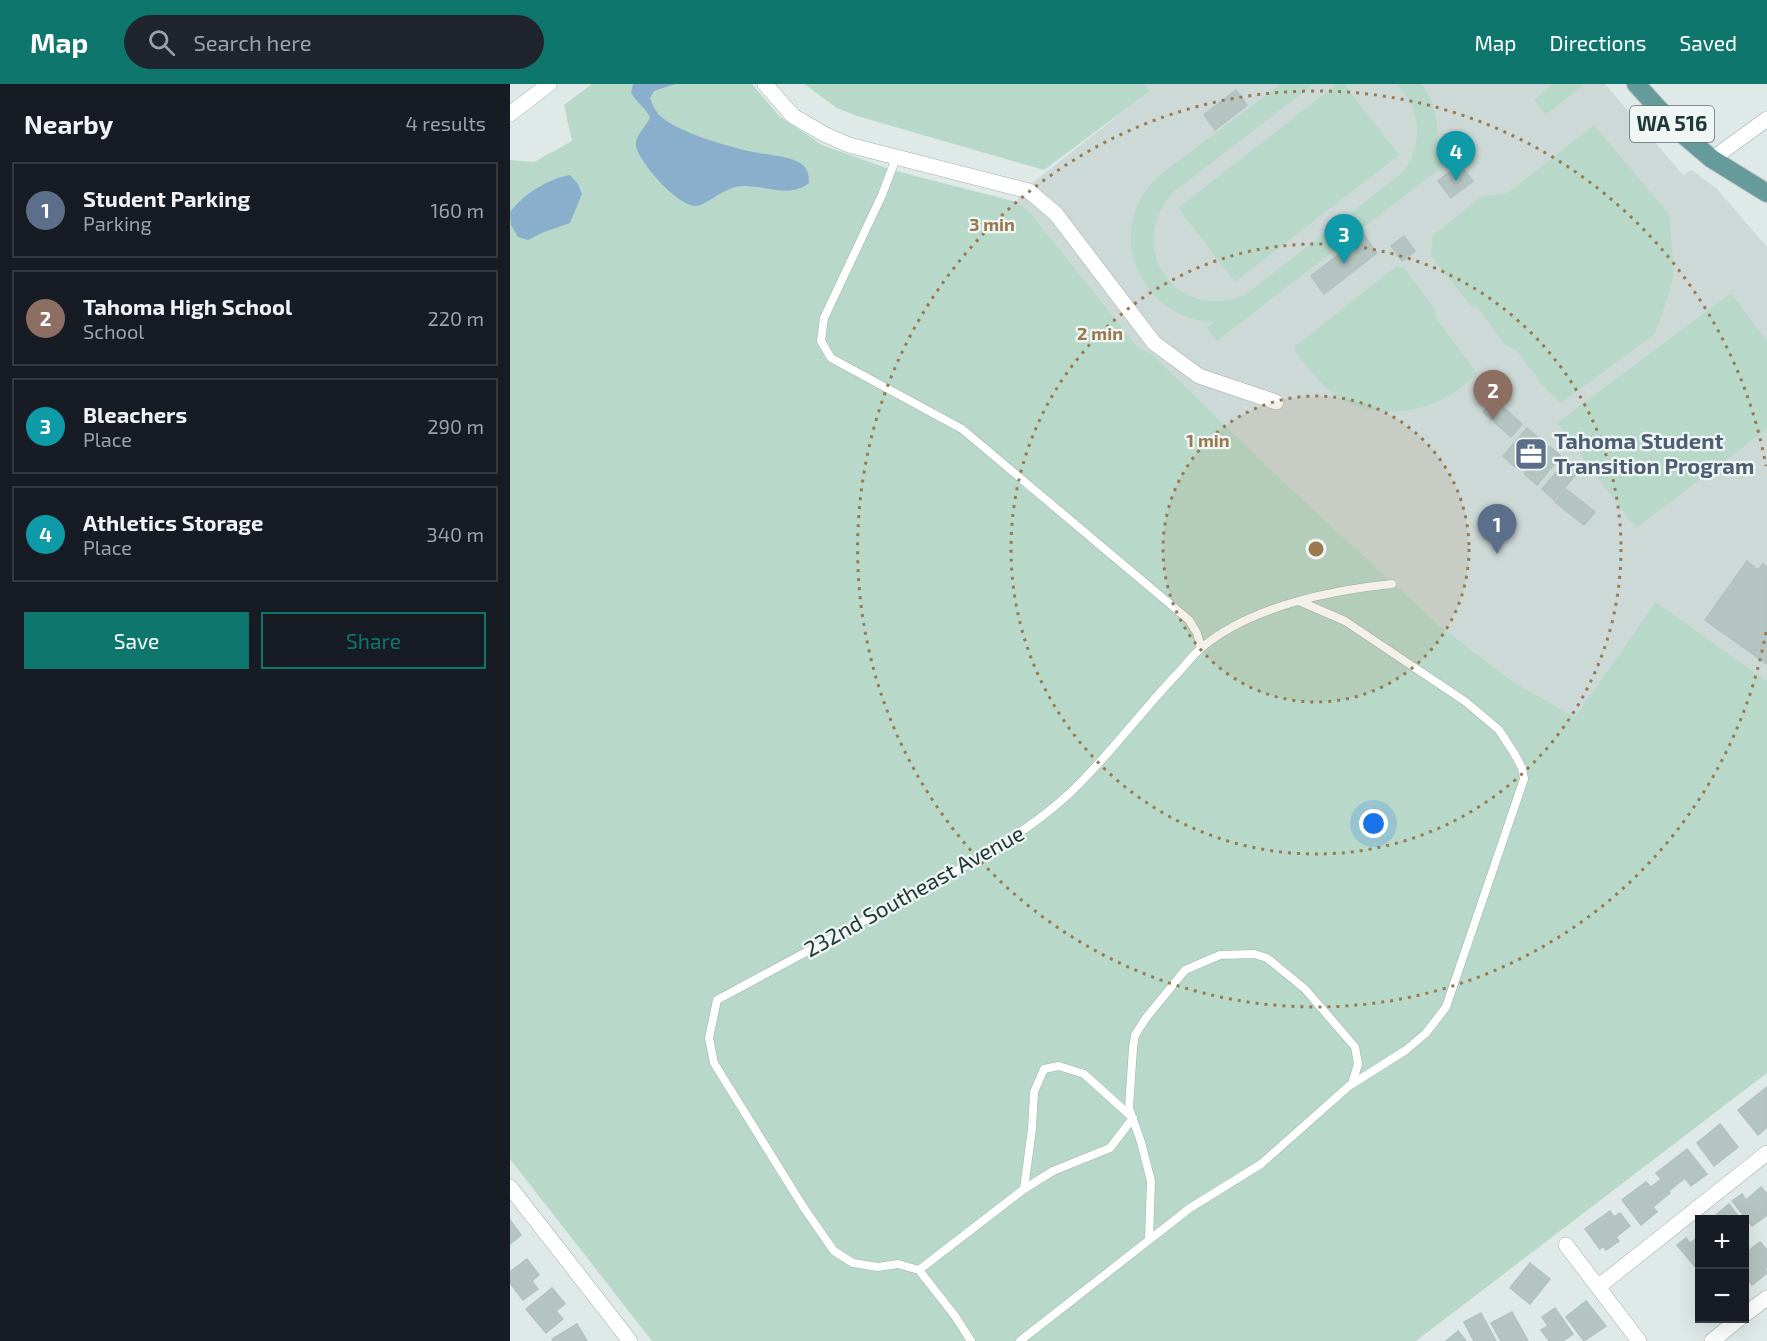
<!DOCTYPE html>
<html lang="en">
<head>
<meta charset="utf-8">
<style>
  body { margin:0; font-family:"Exo 2",sans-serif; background:#20242c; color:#f1f3f6 }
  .controls { position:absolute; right:18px; bottom:18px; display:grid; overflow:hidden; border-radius:0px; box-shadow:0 6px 24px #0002 }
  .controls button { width:54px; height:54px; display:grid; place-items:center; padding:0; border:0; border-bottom:2px solid #363941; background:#171b24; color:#f1f3f6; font:30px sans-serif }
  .you { position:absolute; left:864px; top:740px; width:21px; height:21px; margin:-15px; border:4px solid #fff; border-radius:50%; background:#1a73e8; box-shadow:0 0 0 9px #1a73e833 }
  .badge { display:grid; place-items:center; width:39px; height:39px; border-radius:50%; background:#0f766e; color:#fff; font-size:20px; font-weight:700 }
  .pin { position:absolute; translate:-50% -50px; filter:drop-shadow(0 2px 3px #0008) }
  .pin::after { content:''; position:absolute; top:32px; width:21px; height:18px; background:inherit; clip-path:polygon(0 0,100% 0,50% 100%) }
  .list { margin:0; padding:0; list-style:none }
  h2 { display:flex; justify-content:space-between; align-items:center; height:78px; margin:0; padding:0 24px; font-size:26px }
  h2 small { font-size:20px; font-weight:400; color:#9ea1a6 }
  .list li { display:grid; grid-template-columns:39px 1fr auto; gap:18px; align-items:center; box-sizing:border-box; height:96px; margin:0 12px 12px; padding:0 12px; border:2px solid #363941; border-radius:0px }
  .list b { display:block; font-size:22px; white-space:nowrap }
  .list p { margin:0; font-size:20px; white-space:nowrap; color:#9ea1a6 }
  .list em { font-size:20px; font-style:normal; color:#9ea1a6 }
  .actions { display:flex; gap:12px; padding:18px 24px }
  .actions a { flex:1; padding:14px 0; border:2px solid #0f766e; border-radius:0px; text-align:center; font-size:21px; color:#0f766e }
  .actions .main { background:#0f766e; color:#fff }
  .icon { flex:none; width:33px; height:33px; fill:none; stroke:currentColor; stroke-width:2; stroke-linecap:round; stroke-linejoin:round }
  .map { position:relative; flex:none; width:1257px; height:1257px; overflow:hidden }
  header { display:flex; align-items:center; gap:36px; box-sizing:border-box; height:84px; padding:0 30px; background:#0f766e; color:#fff }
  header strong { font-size:28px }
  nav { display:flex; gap:33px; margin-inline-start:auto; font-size:21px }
  .search { width:420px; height:54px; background:#20242c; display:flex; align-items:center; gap:15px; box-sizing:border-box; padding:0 21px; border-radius:33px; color:#9ea1a6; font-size:22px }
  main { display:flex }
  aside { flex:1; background:#171b24 }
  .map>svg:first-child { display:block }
  .built { fill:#cdd9d7 }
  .green { fill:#b8d9ca }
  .water { fill:#89afcc }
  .building { fill:#b4c4c1; stroke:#b2c2c0; stroke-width:1.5 }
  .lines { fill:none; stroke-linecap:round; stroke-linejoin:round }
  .lane-casing { stroke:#a2b0af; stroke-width:9 }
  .street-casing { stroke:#a2b0af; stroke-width:16 }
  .primary-casing { stroke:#bcc3c3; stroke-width:20 }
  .lane { stroke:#fff; stroke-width:8 }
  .street { stroke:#fff; stroke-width:15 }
  .primary { stroke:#669b9c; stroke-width:18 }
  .ring { fill:none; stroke:#99794e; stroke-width:3; stroke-dasharray:3 6 }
  .labels { text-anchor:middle; stroke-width:4.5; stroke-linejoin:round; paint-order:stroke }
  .shield { fill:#eff6f4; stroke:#5f7170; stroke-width:1.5 }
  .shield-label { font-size:21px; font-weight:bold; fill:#213838 }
  .service-label { font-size:22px; font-weight:bold; fill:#4e5e75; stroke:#eff6f4; text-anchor:start }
  .street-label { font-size:22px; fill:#213838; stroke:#eff6f4 }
  .centre { fill:#99794e; stroke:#eff6f4; stroke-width:3 }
  .ring-label { font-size:18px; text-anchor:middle; font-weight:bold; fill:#99794e; stroke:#eff6f4; stroke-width:4.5; stroke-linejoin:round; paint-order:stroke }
</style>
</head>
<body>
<header>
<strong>Map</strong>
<div class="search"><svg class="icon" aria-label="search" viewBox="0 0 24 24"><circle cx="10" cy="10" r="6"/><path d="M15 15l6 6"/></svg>Search here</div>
<nav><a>Map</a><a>Directions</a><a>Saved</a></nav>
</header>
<main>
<aside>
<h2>Nearby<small>4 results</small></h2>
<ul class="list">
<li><span class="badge" style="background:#5c6f8a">1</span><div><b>Student Parking</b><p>Parking</p></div><em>160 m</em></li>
<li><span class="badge" style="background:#8d6e63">2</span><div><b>Tahoma High School</b><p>School</p></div><em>220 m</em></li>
<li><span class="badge" style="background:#0f9aa8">3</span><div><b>Bleachers</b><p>Place</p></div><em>290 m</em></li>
<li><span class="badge" style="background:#0f9aa8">4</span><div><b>Athletics Storage</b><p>Place</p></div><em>340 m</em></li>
</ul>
<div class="actions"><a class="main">Save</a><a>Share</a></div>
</aside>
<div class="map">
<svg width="1257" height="1257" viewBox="0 0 1257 1257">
  <rect width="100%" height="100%" fill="#dfe9e7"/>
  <path class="built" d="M634 0H1095L1173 91 1182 86 1207 105 1257 163V649L1065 633 1002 597 929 541 777 401 643 271 628 263 519 127 507 118 511 108 639 7Z"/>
  <path class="green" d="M82 0H242L269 32 312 61 382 86 507 118 519 127 628 263 643 271 777 401 929 541 1002 597 1065 633 1146 518 1255 596 1257 598V989L906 1257H142L0 1075V76L24 78 62 57 54 21Z
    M294 0H634L640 7 534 86 347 32 327 24Z
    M771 0H804L666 106C611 159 664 240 735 211L893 88C914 59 911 26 887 0H912C926 21 931 44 925 68L933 63 942 75 707 257 697 244 704 238C643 237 600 170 631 114 636 104 644 97 652 89Z
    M827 0H834L889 71 725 198 668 124Z
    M1043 0H1070L1072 2 1036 31 1024 16Z
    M1084 41 1159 130 1164 187 1159 209 1145 250 1051 319 1034 303 1006 266 995 261 968 224 961 222 921 172 923 152 970 113 998 109Z
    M885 183 894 184 925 225 926 234 967 289C934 326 876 340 831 315 810 303 797 282 783 264Z
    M1221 209 1257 257V345L1126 444 1047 339Z"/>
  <path class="water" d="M123 0H165L144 7 140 14C142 20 145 26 149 31 166 48 224 65 249 69 262 72 283 72 294 82 298 86 299 93 299 99 279 115 255 101 232 102 213 103 198 121 186 122 167 122 129 78 126 62 125 50 137 43 140 33 134 22 128 20 121 9Z
    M60 91 68 100 72 110 60 139 34 148 18 156 8 153 1 141 0 128C14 110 37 95 60 91Z"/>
  <path class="building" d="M726 6 737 21 705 46 694 31Z
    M950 80 963 97 941 114 928 97Z
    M854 151 867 169 814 210 801 192Z
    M894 152 905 167 892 177 881 162Z
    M984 315 1012 340 1001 353 973 328Z
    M1017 344 1030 355 1005 383 993 372Z
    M1039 362 1051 372 1027 401 1014 390Z
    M1056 377 1068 388 1044 416 1032 405Z
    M1056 405 1085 428 1074 441 1045 418Z
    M1237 477 1248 486 1253 480 1257 483V580L1195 536Z
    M1257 1003V1043L1248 1051 1228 1026Z
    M1210 1040 1228 1063 1204 1082 1187 1059Z
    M1177 1065 1197 1090 1181 1102 1175 1094 1160 1106 1146 1089Z
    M1150 1096 1160 1109 1143 1123 1147 1128 1131 1141 1112 1116 1136 1098 1141 1103Z
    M1251 1103 1257 1110V1131L1242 1142 1222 1117 1232 1110 1236 1116Z
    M1219 1120 1231 1136H1200Z
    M1100 1127 1104 1133 1110 1129 1120 1142 1106 1153 1109 1157 1096 1166 1093 1162 1090 1165 1075 1145Z
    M0 1136 11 1151 0 1160Z
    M1190 1152V1184L1187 1185 1167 1161 1176 1154 1180 1159Z
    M1250 1158 1257 1166V1183L1255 1185 1257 1189 1242 1201 1234 1191V1170Z
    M17 1175 29 1191 22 1197 28 1205 13 1216 0 1199V1188Z
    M1020 1179 1040 1195 1020 1220 1000 1204Z
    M42 1204 55 1220 46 1227 53 1235 36 1249 16 1225Z
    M1076 1217 1096 1242 1074 1257 1056 1233Z
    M1045 1224 1063 1250 1053 1257H1039L1031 1246 1038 1242 1032 1233Z
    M1002 1228 1018 1257H991L981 1239Z
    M971 1229 986 1257H964L954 1238Z
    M67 1240 77 1257H43L42 1255Z
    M948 1247 956 1257H936Z"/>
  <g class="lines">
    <g class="lane-casing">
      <path id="lane" d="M386 74 372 111 314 234 311 257 321 274 452 345 679 536 687 549 691 564
        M549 982 574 990 623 1034 600 1064 543 1087 514 1105 522 1045 524 1008 534 985Z
        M639 1155 641 1097 631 1058 619 1024 623 964 625 951 636 934 675 886 710 871 744 870 757 874 795 905 845 963 848 980 842 1000
        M409 1186 514 1105
        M461 1257 445 1232 409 1186 388 1180 368 1183 343 1179 324 1167 294 1124 204 979 199 954 207 916 483 767C512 747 544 726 569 700 603 666 632 627 666 591 674 583 681 573 690 565 739 523 820 506 882 500
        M510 1257 680 1124 751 1080 839 1002 896 966 916 949 936 923 1014 695 1012 684 1004 669 989 646 956 618 835 537 789 517"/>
    </g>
    <g class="street-casing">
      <path id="street" d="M255 0 283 32 314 50 339 61 519 107 546 130 644 259 689 292 766 318
        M0 30 39 0
        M1202 75 1257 35
        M0 1103 120 1257
        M1056 1161 1129 1257
        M1088 1203 1257 1069
        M1234 1231 1257 1214
        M1202 1257 1230 1234"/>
    </g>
    <g class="primary-casing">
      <path id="primary" d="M1126 0 1170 48 1202 75 1257 109"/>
    </g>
    <use href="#lane" class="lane"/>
    <use href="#street" class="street"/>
    <use href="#primary" class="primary"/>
  </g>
  <circle cx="806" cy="465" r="153" fill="#99794e" fill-opacity=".12"/>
  <g class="ring">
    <circle cx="806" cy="465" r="153"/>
    <circle cx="806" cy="465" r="305"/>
    <path d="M1256 548A458 458 0 1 1 1256 382"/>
  </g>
  <defs>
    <g id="office-square" transform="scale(1.725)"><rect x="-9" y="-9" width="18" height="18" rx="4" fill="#5c6f8a" stroke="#eff6f4"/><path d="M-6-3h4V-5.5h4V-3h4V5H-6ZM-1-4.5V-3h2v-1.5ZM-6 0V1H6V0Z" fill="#fff"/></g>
  </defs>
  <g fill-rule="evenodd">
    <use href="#office-square" x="1021" y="370"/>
  </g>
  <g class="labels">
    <rect class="shield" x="1120" y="22" width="84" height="36" rx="4.5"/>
    <g class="shield-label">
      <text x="1162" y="47">WA 516</text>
    </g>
    <g class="service-label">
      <text x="1044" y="365">Tahoma Student<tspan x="1044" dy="25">Transition Program</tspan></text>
    </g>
    <g class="street-label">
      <text transform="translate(404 807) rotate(-29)" y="8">232nd Southeast Avenue</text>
    </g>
  </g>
  <circle cx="806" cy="465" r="9" class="centre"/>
  <g class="ring-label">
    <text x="482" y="147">3 min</text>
    <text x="590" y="256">2 min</text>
    <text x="698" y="363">1 min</text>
  </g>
</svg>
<div class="controls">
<button>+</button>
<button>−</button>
</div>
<div class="you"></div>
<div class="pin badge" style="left:987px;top:470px;background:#5c6f8a">1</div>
<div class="pin badge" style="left:983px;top:336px;background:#8d6e63">2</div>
<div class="pin badge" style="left:834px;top:180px;background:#0f9aa8">3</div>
<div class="pin badge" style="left:946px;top:97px;background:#0f9aa8">4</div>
</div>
</main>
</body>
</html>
